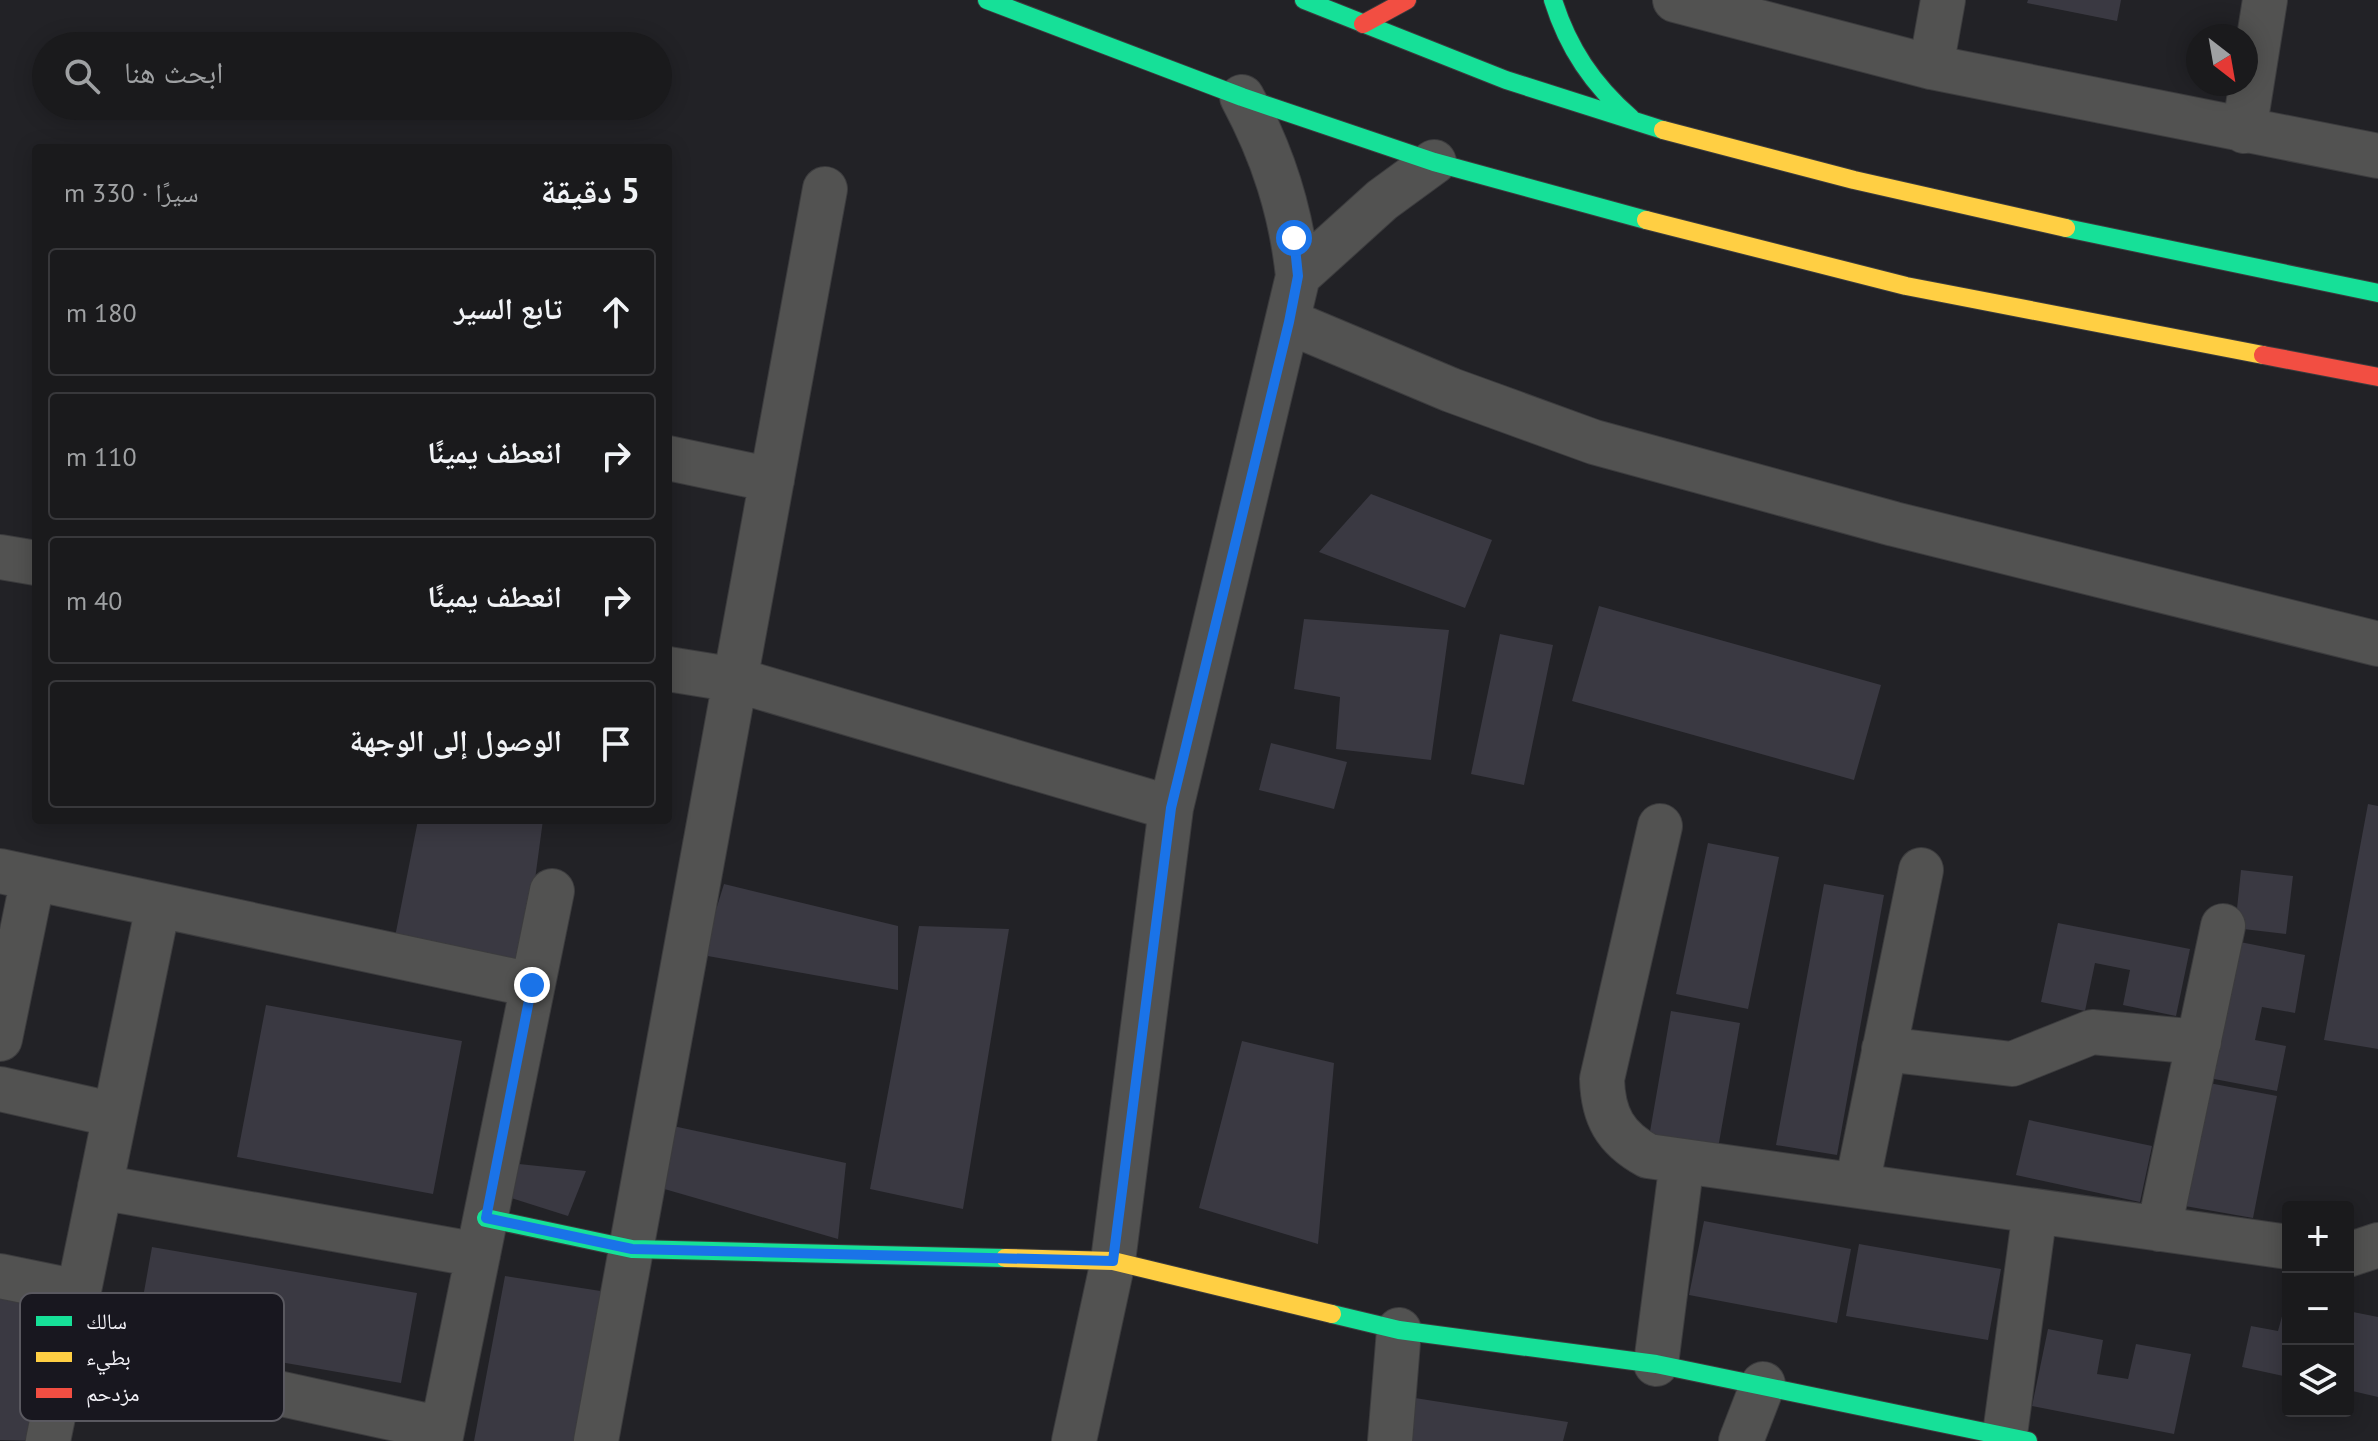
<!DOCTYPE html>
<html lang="ar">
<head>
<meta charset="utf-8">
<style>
  body { margin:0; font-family:"PT Sans","Noto Naskh Arabic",sans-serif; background:#232325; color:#f1f3f6; direction:rtl }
  .controls { position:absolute; right:24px; bottom:24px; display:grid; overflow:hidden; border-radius:8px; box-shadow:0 4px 20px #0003 }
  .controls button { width:72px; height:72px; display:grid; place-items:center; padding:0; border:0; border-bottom:2px solid #38383b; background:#1a1a1c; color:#f1f3f6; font:40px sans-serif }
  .compass { position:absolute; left:2186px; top:24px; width:72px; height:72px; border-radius:50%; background:#1a1a1c; box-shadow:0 4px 20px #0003; rotate:149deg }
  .stop { position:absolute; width:24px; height:24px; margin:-18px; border:6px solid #1a73e8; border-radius:50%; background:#fff }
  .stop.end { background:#1a73e8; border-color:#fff; box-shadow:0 2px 8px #0008 }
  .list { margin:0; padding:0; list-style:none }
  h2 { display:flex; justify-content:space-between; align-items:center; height:104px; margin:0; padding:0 32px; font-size:34px }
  h2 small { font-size:26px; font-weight:400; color:#9fa1a3 }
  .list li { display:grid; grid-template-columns:52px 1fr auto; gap:24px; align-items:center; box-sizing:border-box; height:128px; margin:0 16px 16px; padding:0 16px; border:2px solid #38383b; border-radius:8px }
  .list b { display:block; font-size:30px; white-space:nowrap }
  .list em { font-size:26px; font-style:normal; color:#9fa1a3 }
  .icon { flex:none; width:44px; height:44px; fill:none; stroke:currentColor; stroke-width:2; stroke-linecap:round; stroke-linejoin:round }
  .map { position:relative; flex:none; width:2378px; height:1441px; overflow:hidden; direction:ltr }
  .search { position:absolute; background:#1a1a1c; box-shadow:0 4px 20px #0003; left:32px; top:32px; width:640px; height:88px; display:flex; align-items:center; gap:20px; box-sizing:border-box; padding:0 28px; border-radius:44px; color:#9fa1a3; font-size:30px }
  .panel { position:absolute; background:#1a1a1c; box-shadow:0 4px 20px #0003; left:32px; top:144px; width:640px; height:680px; border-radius:8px; direction:rtl }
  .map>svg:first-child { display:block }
  .building { fill:#3a3942 }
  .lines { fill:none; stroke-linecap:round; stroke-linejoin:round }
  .street-casing { stroke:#3c3c3e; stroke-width:46 }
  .fast-casing { stroke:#3c3c3e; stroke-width:20 }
  .slow-casing { stroke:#3c3c3e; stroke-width:20 }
  .jam-casing { stroke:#3c3c3e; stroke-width:20 }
  .street { stroke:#525251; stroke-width:44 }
  .fast { stroke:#16e098; stroke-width:18 }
  .slow { stroke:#ffcf43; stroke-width:18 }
  .jam { stroke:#f24e42; stroke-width:18 }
  .route { stroke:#1a73e8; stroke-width:10 }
  .key { fill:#18171f; stroke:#5a5960; stroke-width:2 }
  .key-label { font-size:22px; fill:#f3f2f8 }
</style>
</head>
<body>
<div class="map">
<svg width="2378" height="1441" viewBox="0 0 2378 1441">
  <rect width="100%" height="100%" fill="#222226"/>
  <path class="building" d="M2028 0H2121L2117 21 2027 3Z
    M1371 494 1492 540 1465 608 1319 552Z
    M1599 606 1881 685 1854 780 1572 701Z
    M1304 619 1449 630 1431 760 1336 749 1340 697 1294 689Z
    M1500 634 1553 645 1524 785 1471 774Z
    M1271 743 1347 762 1334 809 1259 790Z
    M2368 804 2378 806V1049L2324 1040Z
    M418 820H543L524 961 395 937Z
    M1708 843 1779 857 1748 1009 1676 994Z
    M2241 870 2293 876 2286 934 2235 928Z
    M724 884 898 926V990L702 955Z
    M1824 884 1884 895 1837 1155 1776 1145Z
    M2058 923 2190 949 2176 1016 2123 1005 2130 970 2095 963 2085 1011 2041 1002Z
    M919 926 1009 929 963 1209 870 1189Z
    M2235 941 2305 955 2295 1013 2262 1007 2255 1040 2286 1046 2277 1091 2209 1078Z
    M266 1005 462 1041 433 1194 237 1157Z
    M1671 1011 1740 1023 1717 1154 1648 1143Z
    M1242 1041 1334 1063 1318 1244 1199 1208Z
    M2209 1083 2277 1096 2253 1218 2185 1206Z
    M2029 1120 2152 1146 2140 1202 2016 1175Z
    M673 1126 846 1163 838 1239 654 1186Z
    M519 1164 586 1171 568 1216 502 1195Z
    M1704 1221 1851 1249 1837 1323 1689 1295Z
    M1859 1244 2001 1269 1988 1340 1846 1316Z
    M152 1247 417 1293 401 1383 136 1337Z
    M505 1276 607 1292 581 1441H474Z
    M0 1292 69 1306 39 1441 0 1440Z
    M2288 1294V1377L2242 1367 2251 1326 2278 1331Z
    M2348 1311 2378 1317V1397L2348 1390Z
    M2048 1329 2103 1340 2097 1374 2128 1379 2136 1344 2191 1354 2174 1434 2032 1406Z
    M1415 1398 1568 1422 1563 1441H1412Z"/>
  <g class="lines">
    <g class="street-casing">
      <path id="street" d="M1675 0 1931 67 2378 156
        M1931 67 1943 0
        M2244 131 2265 0
        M1298 276 1382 200 1434 162
        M1289 322 1451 390 1594 442 1894 524 2378 644
        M668 458 772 480
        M0 557 36 563
        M668 669 736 680 1171 808
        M1660 826 1602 1079C1603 1116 1615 1138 1648 1156L2288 1247
        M0 871 532 985
        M0 1039 33 878
        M1884 1049 2012 1064 2092 1032 2199 1042
        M0 1089 115 1115
        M1857 1185 1921 870
        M100 1187 478 1255
        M2159 1229 2223 926
        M2348 1255 2378 1245
        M0 1276 78 1292
        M67 1347 442 1429
        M1656 1364 1682 1161
        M2005 1434 2035 1211
        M48 1441 158 906
        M440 1441 552 891
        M596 1441 825 189
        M1074 1441 1113 1261 1171 808 1298 276C1291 211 1273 155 1242 97
        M1390 1441 1399 1330
        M1741 1441 1763 1384"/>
    </g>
    <g class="fast-casing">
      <path id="fast" d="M987 0 1242 97 1434 162 1646 220
        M1304 0 1506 80 1663 130
        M1553 0C1568 48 1593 85 1631 118
        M2066 228 2378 293
        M486 1218 632 1249 1005 1258
        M1332 1314 1399 1330 1656 1364 2028 1441"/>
    </g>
    <g class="slow-casing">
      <path id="slow" d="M1663 130 1854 180 2066 228
        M1646 220 1906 286 2263 355
        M1005 1258 1113 1261 1332 1314"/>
    </g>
    <g class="jam-casing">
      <path id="jam" d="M1363 24 1407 0
        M2263 355 2378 377"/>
    </g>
    <use href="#street" class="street"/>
    <use href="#fast" class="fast"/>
    <use href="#slow" class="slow"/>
    <use href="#jam" class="jam"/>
  </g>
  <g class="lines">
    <path class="route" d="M532 985 486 1218 632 1249 1113 1261 1171 808 1289 322 1298 276 1294 238"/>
  </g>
  <rect x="20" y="1293" width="264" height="128" rx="12" class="key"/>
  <rect x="36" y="1316" width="36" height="10" fill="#16e098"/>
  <rect x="36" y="1352" width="36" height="10" fill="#ffcf43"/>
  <rect x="36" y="1388" width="36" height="10" fill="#f24e42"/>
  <g class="key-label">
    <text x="86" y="1329">سالك</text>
    <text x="86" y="1365">بطيء</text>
    <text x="86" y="1401">مزدحم</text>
  </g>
</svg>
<div class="controls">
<button>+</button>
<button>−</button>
<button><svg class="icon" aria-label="layers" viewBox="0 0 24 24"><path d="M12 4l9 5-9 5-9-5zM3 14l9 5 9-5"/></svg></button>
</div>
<svg class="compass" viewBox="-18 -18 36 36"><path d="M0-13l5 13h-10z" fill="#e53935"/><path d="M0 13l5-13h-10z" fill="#9fa1a3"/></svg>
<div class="stop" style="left:1294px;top:238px"></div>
<div class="stop end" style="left:532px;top:985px"></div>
<div class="search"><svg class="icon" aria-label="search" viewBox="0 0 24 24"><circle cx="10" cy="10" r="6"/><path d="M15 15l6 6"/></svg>ابحث هنا</div>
<section class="panel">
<h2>5 دقيقة<small>سيرًا · 330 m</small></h2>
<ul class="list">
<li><svg class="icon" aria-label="ahead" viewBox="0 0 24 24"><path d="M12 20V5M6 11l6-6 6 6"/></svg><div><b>تابع السير</b></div><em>180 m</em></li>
<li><svg class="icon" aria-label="right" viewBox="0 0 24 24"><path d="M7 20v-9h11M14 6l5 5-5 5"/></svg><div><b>انعطف يمينًا</b></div><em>110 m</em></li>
<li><svg class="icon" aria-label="right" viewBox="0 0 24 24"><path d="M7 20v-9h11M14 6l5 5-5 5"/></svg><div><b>انعطف يمينًا</b></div><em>40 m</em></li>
<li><svg class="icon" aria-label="arrive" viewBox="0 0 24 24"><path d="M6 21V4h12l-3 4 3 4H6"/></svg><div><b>الوصول إلى الوجهة</b></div></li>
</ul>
</section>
</div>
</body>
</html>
